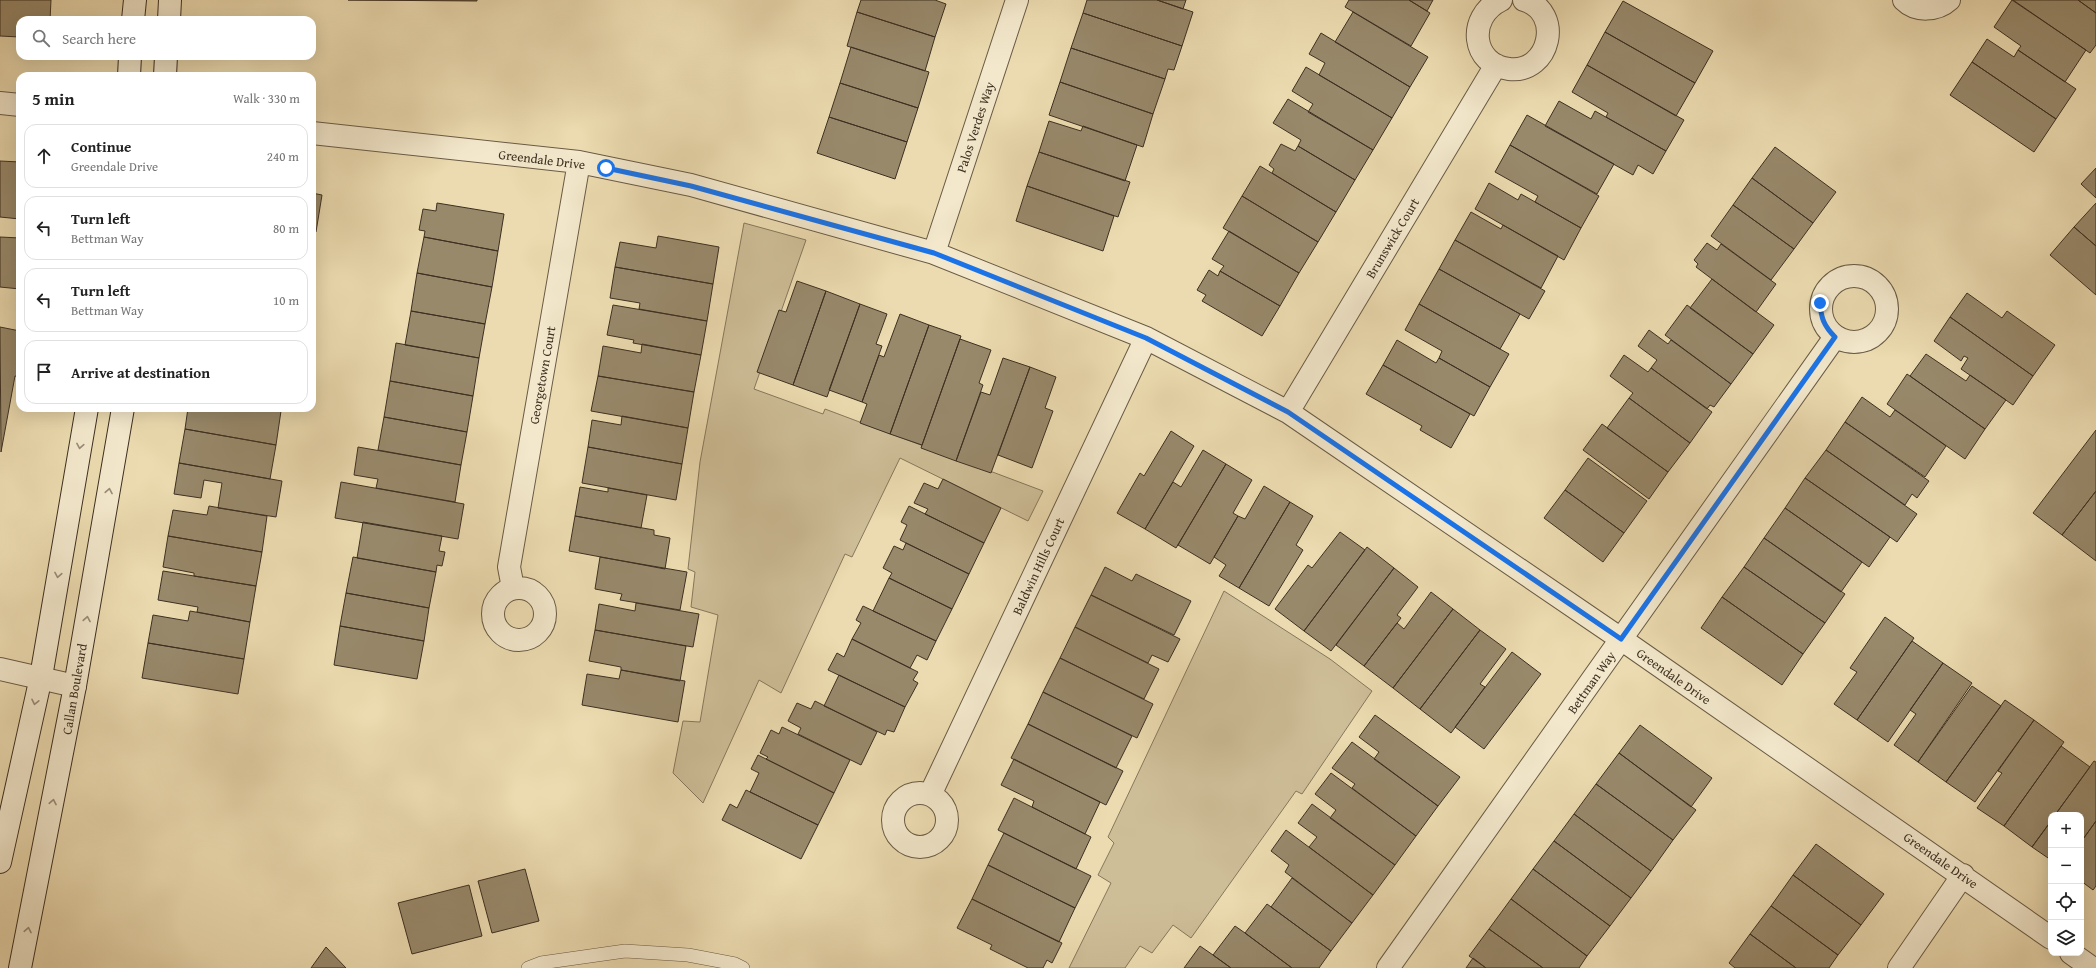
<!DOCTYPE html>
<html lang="en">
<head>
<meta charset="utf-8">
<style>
  body { margin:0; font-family:"Gentium Book Plus",serif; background:#f2f2f2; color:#222 }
  .controls { position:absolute; right:12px; bottom:12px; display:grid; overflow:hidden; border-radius:8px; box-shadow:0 4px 16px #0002 }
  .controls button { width:36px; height:36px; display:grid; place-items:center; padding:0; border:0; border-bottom:1px solid #e0e0e0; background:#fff; color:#222; font:20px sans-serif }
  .stop { position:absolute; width:12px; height:12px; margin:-9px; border:3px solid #1a73e8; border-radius:50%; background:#fff }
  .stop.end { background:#1a73e8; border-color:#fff; box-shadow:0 1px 4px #0008 }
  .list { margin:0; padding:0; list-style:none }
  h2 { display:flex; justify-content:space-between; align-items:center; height:52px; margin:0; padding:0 16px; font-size:17px }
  h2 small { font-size:13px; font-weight:400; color:#767676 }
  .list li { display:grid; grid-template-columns:26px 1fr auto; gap:12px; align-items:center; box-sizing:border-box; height:64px; margin:0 8px 8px; padding:0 8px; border:1px solid #e0e0e0; border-radius:12px }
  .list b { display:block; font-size:15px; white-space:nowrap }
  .list p { margin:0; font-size:13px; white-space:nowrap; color:#767676 }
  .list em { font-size:13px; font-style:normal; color:#767676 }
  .icon { flex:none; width:22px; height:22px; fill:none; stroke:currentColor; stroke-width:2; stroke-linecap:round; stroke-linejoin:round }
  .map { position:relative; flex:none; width:2096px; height:968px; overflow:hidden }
  .search { position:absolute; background:#fff; box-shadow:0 4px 16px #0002; left:16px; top:16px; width:300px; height:44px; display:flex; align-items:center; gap:10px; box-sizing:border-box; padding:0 14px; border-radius:12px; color:#767676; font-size:15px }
  .panel { position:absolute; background:#fff; box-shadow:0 4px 16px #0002; left:16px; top:72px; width:300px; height:340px; border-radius:12px }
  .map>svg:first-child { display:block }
  .green { fill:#cebe98; stroke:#86775c }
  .building { fill:#98896b; stroke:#3d3021 }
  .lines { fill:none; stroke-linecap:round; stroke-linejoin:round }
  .lane-casing { stroke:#695b45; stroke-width:14 }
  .street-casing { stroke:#695b45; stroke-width:24 }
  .secondary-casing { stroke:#3d3021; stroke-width:24 }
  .lane { stroke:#f3e8cc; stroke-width:13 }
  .street { stroke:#f3e8cc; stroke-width:22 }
  .secondary { stroke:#f3e8cc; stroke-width:22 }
  .oneway { stroke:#988c76 }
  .route { stroke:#1a73e8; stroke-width:5 }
  .labels { text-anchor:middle; stroke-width:3; stroke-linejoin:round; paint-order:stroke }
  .street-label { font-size:13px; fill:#3d3021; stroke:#f3e8cc }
</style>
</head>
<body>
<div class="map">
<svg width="2096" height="968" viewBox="0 0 2096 968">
  <rect width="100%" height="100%" fill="#ecdbb0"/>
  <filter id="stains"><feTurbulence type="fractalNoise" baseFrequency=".005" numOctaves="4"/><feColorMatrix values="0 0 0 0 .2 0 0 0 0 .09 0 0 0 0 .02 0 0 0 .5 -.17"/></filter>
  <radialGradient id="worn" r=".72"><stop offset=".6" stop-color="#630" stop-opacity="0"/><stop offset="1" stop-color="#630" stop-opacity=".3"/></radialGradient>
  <path class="green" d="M744 223 806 240 754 389 823 414 825 409 1043 491 1028 521 900 458 852 557 845 554 781 693 759 680 703 803 673 773 683 721 700 722 718 615 691 607 695 572 688 569 700 462Z
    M1224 591 1330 659 1372 691 1302 794 1296 791 1191 938 1173 925 1152 953 1140 946 1125 968H1069L1111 883 1098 875 1114 843 1108 837Z"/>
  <path class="building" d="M0 0H51L50 20H20V37L0 36Z
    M348 0H477V1Z
    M861 0H935L946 4 935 37 857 12Z
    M1087 0H1157L1193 12 1182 46 1083 13Z
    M1157 0H1186L1183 9Z
    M1349 0H1409L1430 13 1411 46 1345 7Z
    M1409 0H1433L1427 11Z
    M2012 0 2086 50 2065 82 2018 50 2021 46 1994 27Z
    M2013 0H2078L2096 13V45L2090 53Z
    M2078 0H2096V13Z
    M1623 1 1713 51 1695 83 1605 32Z
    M857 12 935 37 925 71 847 46Z
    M1353 12 1428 57 1410 87 1335 42Z
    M1083 13 1182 46 1174 70 1168 69 1165 79 1071 48Z
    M1605 32 1695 83 1676 116 1587 65Z
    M1321 33 1410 87 1392 118 1319 75 1325 63 1309 54Z
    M1987 39 2014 57 2018 50 2076 89 2056 119 1972 62Z
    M851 47 929 72 918 108 840 83Z
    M1071 48 1165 79 1153 114 1060 82Z
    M1972 62 2056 119 2034 152 1950 95Z
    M1587 65 1684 120 1666 151 1606 117 1608 113 1572 92Z
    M1306 67 1392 118 1373 150 1308 112 1313 104 1292 91Z
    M1060 82 1153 114 1143 147 1049 115Z
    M840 83 918 108 907 142 829 117Z
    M1288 99 1373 150 1355 180 1298 146 1301 140 1273 123Z
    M1559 101 1591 119 1595 111 1666 151 1653 174 1638 165 1633 175 1545 126Z
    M1527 115 1614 164 1597 194 1510 145Z
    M829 117 907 142 895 179 817 153Z
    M1049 121 1081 131 1083 126 1137 145 1125 181 1039 152Z
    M1281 144 1295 151 1298 146 1355 180 1336 212 1272 173 1274 169 1269 165Z
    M1510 145 1599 196 1581 228 1535 202 1538 196 1495 172Z
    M1775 147 1836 192 1813 223 1752 178Z
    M1039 152 1130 182 1118 217 1027 186Z
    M0 161 20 162V219L0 217Z
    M1260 166 1336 212 1318 242 1242 196Z
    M2096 168V198L2081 184Z
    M1752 178 1813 223 1794 249 1733 205Z
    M1489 183 1518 200 1521 194 1581 228 1564 260 1475 209Z
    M1027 186 1114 216 1103 251 1016 221Z
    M312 193 322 195 316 232H312Z
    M1242 196 1318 242 1299 273 1223 228Z
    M437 203 504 214 498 251 424 237 425 231 419 230 423 209 436 211Z
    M2096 203V246L2074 227Z
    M1733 205 1794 249 1771 280 1711 236Z
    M1471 212 1501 229 1503 225 1558 256 1541 288 1455 240Z
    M2074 227 2096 246V295L2050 255Z
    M1229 231 1299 273 1280 306 1220 271 1224 266 1212 259Z
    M658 236 719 247 713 284 615 267 620 242 656 248Z
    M0 237 20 238V289L0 287Z
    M424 237 498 251 492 287 417 273Z
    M1455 240 1545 291 1529 319 1439 269Z
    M1707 243 1717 250 1721 244 1776 284 1756 312 1696 267 1698 264 1694 260Z
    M615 267 713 284 707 321 639 309 640 303 610 298Z
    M1439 269 1520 314 1500 349 1419 304Z
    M1209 270 1218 276 1220 271 1280 306 1262 336 1202 301 1206 295 1197 290Z
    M417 273 492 287 485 324 411 311Z
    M1712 279 1774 325 1753 354 1690 308Z
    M797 281 826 291 793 385 757 372 779 310 786 312Z
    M826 291 860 304 827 397 793 385Z
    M1967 293 2002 318 2007 311 2055 345 2033 376 1950 317Z
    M860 304 887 314 876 344 882 346 862 402 829 390Z
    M1419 304 1509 354 1490 387 1439 358 1442 351 1405 330Z
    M613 305 707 321 701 355 633 343 634 340 607 335Z
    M1687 305 1753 354 1731 384 1665 335Z
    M411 311 485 324 479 358 405 345Z
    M900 314 929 325 890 434 860 423 867 404 862 402 879 355 884 357Z
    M1950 317 2033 376 2013 405 1961 369 1968 358 1964 356 1961 361 1934 341Z
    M929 325 961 336 922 445 890 434Z
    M0 327 20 331V377L15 376 1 452Z
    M1649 330 1668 344 1671 340 1731 384 1714 407 1710 405 1707 409 1651 368 1657 360 1638 346Z
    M960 339 991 350 979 383 983 385 956 461 921 448Z
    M1397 340 1436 363 1439 358 1490 387 1474 416 1383 365Z
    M396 343 479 358 473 396 390 381Z
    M642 344 701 355 694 392 598 376 603 346 641 353Z
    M1926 354 1966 381 1970 375 2006 400 1985 429 1910 376Z
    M1624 355 1648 372 1651 368 1712 412 1690 443 1629 398 1633 393 1610 376Z
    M1003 358 1030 367 991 473 956 461 981 392 990 395Z
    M1383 365 1470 414 1451 448 1420 430 1422 426 1366 394Z
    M1030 367 1056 377 1045 408 1053 411 1032 468 998 455Z
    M1907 374 1985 429 1965 459 1887 404Z
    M598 376 694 392 688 428 591 411Z
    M390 381 473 396 467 432 384 417Z
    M1862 397 1890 417 1895 410 1946 446 1925 477 1845 422Z
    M1629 398 1690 443 1668 472 1607 428Z
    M188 408H265L281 411 276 445 185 429Z
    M622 416 688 428 682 464 588 447 592 420 621 425Z
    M384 417 467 432 461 465 378 450Z
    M1845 422 1929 481 1917 498 1912 494 1905 505 1826 450Z
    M1602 424 1668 472 1649 499 1583 450Z
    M185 429 276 445 270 479 179 463Z
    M2096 430V491L2062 535 2033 513Z
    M1171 431 1194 446 1145 529 1117 513 1140 473 1144 476Z
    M358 447 461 465 455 502 376 488 378 479 354 475Z
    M588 447 682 464 676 500 582 483Z
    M1203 450 1226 464 1176 548 1145 529 1173 482 1181 487Z
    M1826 450 1917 514 1897 542 1805 478Z
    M1588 458 1647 501 1624 533 1565 490Z
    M179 463 282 481 276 517 218 508 222 483 204 480 201 498 174 494Z
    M1226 464 1252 480 1233 513 1238 516 1210 564 1178 545Z
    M1805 478 1890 537 1869 567 1785 508Z
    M943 479 1001 508 984 543 925 514 928 509 914 503 924 483 938 489Z
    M341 482 464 504 458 539 335 518Z
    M1264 486 1290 502 1239 588 1219 576 1226 565 1214 557 1238 516 1245 519Z
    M580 487 608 492V488L647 495 641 528 575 516Z
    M1565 490 1624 533 1603 562 1544 518Z
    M2096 491V561L2062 535Z
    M1290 502 1313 516 1296 545 1303 550 1269 606 1239 588Z
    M209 506 267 516 262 552 168 536 173 510 207 515Z
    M909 506 984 543 969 574 900 540 907 525 901 522Z
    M1785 508 1862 562 1841 592 1764 538Z
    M575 516 654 530V535L670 538 665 569 569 551Z
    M363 522 442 536 439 551 445 552 442 566 437 565 436 572 357 558Z
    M1340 532 1365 550 1304 631 1275 609 1308 565 1312 568Z
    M168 536 262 552 256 586 194 576V573L163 567Z
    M1764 538 1845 594 1825 623 1744 567Z
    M906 543 969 574 952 609 889 578 892 573 883 568 894 546 903 550Z
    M1367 547 1394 568 1331 651 1304 631Z
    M353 557 436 572 429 608 346 593Z
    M600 557 687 572 680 610 620 600 622 594 595 589Z
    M1105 567 1132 581 1136 574 1191 601 1174 635 1091 595Z
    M1744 567 1825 623 1803 654 1722 597Z
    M1394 568 1418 587 1397 615 1401 618 1364 666 1336 645Z
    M163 571 256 586 250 622 197 612 198 607 158 600Z
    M889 578 952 609 936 641 873 611Z
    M1431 592 1453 609 1393 688 1364 666 1397 623 1404 629Z
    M346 593 429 608 424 641 340 626Z
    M1091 595 1180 639 1168 662 1152 655 1148 663 1075 627Z
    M1722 597 1803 654 1782 685 1701 628Z
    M636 603 699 614 693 647 595 630 599 604 635 611Z
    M863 606 936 641 927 660 917 655 910 668 852 639 861 623 856 620Z
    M1453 609 1480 630 1420 709 1393 688Z
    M190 611 250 622 244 659 148 643 153 615 188 621Z
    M1885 617 1914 638 1857 720 1834 704 1857 672 1850 668Z
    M340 626 424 641 417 679 334 665Z
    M1075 627 1159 669 1144 699 1060 658Z
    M595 630 686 646 680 681 621 670V667L589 661Z
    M1480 630 1506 649 1480 684 1485 687 1451 733 1420 709Z
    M852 639 918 672 913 680 918 683 905 707 828 670 837 653 844 657Z
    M1912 641 1943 663 1888 742 1857 720Z
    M148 643 244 659 238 694 142 678Z
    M1512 652 1541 674 1484 749 1455 727Z
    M1060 658 1153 704 1137 738 1043 692Z
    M1943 663 1972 683 1918 762 1894 745 1916 714 1910 710Z
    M621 670 685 681 678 722 582 705 587 674 619 679Z
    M839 675 905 707 894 732 887 730 885 735 824 706Z
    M1972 686 2001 706 1946 782 1918 762Z
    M1043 692 1132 736 1116 768 1028 724Z
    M2005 700 2034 720 1975 802 1946 782Z
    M815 701 877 732 861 765 798 734 801 728 788 721 797 703 811 709Z
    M1375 715 1460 777 1438 806 1374 759 1379 752 1359 737Z
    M2034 720 2064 742 2004 826 1977 808 2002 773 1998 771Z
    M1028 724 1123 771 1106 805 1011 758Z
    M1640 725 1712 778 1691 807 1619 753Z
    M782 727 850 760 834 793 766 759 768 757 760 753 771 730 779 734Z
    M1352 742 1438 806 1416 836 1352 788 1355 784 1332 768Z
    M2061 746 2090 767 2055 815H2051V821L2032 847 2004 826Z
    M1619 753 1696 810 1673 840 1596 784Z
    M758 755 834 793 818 825 750 792 759 773 751 769Z
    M1014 759 1100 802 1085 834 1032 807 1034 801 1001 785Z
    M2094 761 2096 762V821L2081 842V815H2055Z
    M1331 773 1416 836 1395 865 1330 818 1336 810 1315 794Z
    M1596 784 1673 840 1651 871 1574 814Z
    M746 790 818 825 801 859 722 820 730 804 737 808Z
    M1014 798 1091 837 1076 869 998 830Z
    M1312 804 1395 865 1373 895 1309 847 1317 837 1298 823Z
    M1574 814 1651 871 1631 898 1554 841Z
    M2051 821V860L2032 847Z
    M2096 821V886L2093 890 2081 881V842Z
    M1286 830 1373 895 1352 923 1285 872 1289 865 1271 851Z
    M1004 833 1091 876 1075 908 988 865Z
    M1554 841 1631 898 1610 926 1533 869Z
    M1816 844 1884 894 1861 925 1793 875Z
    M988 865 1075 908 1059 942 972 899Z
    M525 869 539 921 492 933 478 881Z
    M1533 869 1610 926 1587 956 1511 899Z
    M1793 875 1861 925 1838 955 1771 906Z
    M1292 878 1352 923 1331 951 1271 907Z
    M469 885 482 936 412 954 398 903Z
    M972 899 1062 943 1052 963 1047 960 1043 968H1028L990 949 992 945 957 928Z
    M1511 899 1587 956 1579 968H1543L1489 929Z
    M1267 904 1331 951 1319 968H1292L1245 933Z
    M1771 906 1838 955 1829 968H1796L1750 934Z
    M1235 926 1245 933 1292 968H1231L1213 955Z
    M1489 929 1543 968H1486L1469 956Z
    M1750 934 1796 968H1735L1729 963Z
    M1200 946 1213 955 1231 968H1184Z
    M326 947 346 968H311Z
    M1473 958 1486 968H1466Z"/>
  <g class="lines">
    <g class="lane-casing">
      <path id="lane" d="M528 968 541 963 625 951 688 955 735 964 743 968"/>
    </g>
    <g class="street-casing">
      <path id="street" d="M1501 0C1466 17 1472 65 1509 69 1550 74 1564 12 1524 0
        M1904 0C1916 12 1937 11 1949 0
        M0 103 20 105
        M312 133 579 162 691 185 934 253 1146 338 1288 412 1621 639 2051 938
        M934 253 1017 0
        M1821 309a33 33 0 1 1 66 0a33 33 0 1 1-66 0Z
        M1288 412 1496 65
        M493 614a26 26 0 1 1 52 0a26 26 0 1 1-52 0Z
        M513 588 509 567 579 162
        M0 669 75 686
        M893 820a27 27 0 1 1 54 0a27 27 0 1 1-54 0Z
        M930 795 1146 338
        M2071 953 2092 968
        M1388 968 1835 337
        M1899 968 1963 875"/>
    </g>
    <g class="secondary-casing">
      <path id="secondary" d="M133 20 135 0
        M169 20 170 0
        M129 76 130 56
        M165 76 166 56
        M0 862 41 677 87 408
        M20 968 75 686 123 408"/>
    </g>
    <use href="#lane" class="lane"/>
    <use href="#street" class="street"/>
    <use href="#secondary" class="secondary"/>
  </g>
  <defs><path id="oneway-chevron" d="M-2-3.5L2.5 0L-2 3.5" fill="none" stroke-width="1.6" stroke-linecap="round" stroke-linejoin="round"/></defs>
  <g class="oneway">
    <use href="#oneway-chevron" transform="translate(80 446) rotate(100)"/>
    <use href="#oneway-chevron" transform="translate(109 491) rotate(-80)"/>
    <use href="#oneway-chevron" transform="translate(58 575) rotate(100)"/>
    <use href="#oneway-chevron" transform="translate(87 619) rotate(-80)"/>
    <use href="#oneway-chevron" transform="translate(35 702) rotate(102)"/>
    <use href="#oneway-chevron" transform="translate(53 802) rotate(-79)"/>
    <use href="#oneway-chevron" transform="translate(28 930) rotate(-79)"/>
  </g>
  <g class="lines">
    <path class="route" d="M606 168 691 186 934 253 1146 338 1288 412 1621 639 1835 337C1824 326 1821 318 1820 303"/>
  </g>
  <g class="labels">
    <g class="street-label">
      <text transform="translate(975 127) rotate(-72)" y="5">Palos Verdes Way</text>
      <text transform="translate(542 159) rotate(7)" y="5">Greendale Drive</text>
      <text transform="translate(1392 238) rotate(-59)" y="5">Brunswick Court</text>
      <text transform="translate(542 375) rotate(-80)" y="5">Georgetown Court</text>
      <text transform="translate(1038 566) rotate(-65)" y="5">Baldwin Hills Court</text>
      <text transform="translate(1674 676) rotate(35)" y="5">Greendale Drive</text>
      <text transform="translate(1591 682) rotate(-55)" y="5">Bettman Way</text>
      <text transform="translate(74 689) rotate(-80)" y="5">Callan Boulevard</text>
      <text transform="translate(1941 860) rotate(35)" y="5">Greendale Drive</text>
    </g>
  </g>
  <rect width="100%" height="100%" filter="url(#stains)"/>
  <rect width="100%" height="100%" fill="url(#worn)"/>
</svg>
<div class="controls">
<button>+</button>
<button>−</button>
<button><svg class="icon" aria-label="locate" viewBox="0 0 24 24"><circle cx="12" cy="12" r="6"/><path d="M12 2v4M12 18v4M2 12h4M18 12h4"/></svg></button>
<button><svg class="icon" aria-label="layers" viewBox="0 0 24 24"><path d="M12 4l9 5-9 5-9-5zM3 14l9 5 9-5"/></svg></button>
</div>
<div class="stop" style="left:606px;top:168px"></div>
<div class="stop end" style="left:1820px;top:303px"></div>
<div class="search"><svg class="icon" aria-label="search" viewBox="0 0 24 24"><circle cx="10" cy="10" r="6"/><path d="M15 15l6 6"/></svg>Search here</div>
<section class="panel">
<h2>5 min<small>Walk · 330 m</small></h2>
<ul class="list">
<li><svg class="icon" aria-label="ahead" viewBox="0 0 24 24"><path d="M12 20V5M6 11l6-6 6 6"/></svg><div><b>Continue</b><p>Greendale Drive</p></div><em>240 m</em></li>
<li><svg class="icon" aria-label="left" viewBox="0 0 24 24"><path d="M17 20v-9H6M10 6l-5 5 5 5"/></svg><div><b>Turn left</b><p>Bettman Way</p></div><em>80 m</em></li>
<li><svg class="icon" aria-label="left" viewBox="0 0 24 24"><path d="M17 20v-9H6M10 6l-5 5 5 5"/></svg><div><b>Turn left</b><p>Bettman Way</p></div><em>10 m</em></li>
<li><svg class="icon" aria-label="arrive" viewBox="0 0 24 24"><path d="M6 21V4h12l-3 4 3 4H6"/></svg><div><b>Arrive at destination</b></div></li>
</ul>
</section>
</div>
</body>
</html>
